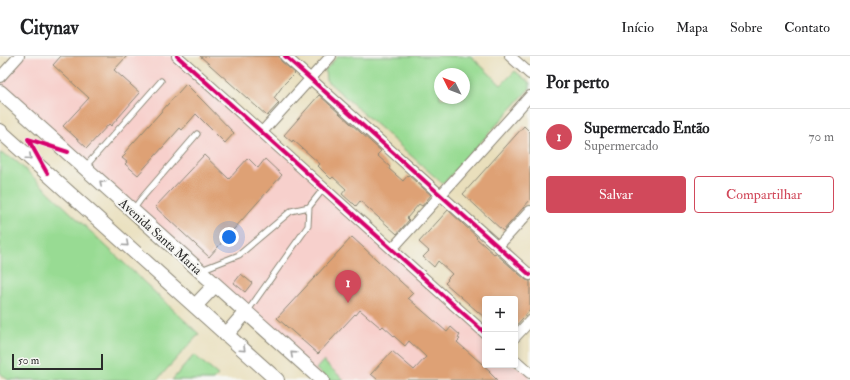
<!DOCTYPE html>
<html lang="pt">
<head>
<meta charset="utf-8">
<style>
  body { margin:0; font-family:"IM FELL Double Pica",serif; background:#f2f2f2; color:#202124 }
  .controls { position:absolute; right:12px; bottom:12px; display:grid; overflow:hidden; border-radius:4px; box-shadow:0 2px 6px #0003 }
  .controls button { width:36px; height:36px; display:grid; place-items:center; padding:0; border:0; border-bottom:1px solid #e0e0e0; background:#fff; color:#202124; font:20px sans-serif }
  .compass { position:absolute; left:434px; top:12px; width:36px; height:36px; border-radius:50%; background:#fff; box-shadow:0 2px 6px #0003; rotate:312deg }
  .scale { position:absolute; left:12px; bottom:10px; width:91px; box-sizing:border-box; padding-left:4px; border:2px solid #2b2b2b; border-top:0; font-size:11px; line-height:14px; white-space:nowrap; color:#2b2b2b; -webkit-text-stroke:3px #f6f6f2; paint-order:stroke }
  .you { position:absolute; left:229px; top:181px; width:14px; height:14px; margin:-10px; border:3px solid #fff; border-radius:50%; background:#1a73e8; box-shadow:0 0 0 6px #1a73e833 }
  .badge { display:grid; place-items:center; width:26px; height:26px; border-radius:50%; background:#d1495b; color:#fff; font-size:13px; font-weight:700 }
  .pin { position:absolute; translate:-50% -33px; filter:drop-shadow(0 1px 2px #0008) }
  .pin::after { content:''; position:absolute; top:21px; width:14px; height:12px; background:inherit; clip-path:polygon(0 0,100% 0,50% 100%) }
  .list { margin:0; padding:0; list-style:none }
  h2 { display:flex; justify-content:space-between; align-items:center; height:52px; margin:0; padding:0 16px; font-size:17px }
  h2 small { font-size:13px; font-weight:400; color:#757577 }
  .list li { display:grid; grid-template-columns:26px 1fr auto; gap:12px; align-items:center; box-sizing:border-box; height:56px; padding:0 16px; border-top:1px solid #e0e0e0 }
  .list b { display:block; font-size:15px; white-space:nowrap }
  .list p { margin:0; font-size:13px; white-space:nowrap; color:#757577 }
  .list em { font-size:13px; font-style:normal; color:#757577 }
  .actions { display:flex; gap:8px; padding:12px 16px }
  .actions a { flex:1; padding:9px 0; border:1px solid #d1495b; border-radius:4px; text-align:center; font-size:14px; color:#d1495b }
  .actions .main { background:#d1495b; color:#fff }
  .map { position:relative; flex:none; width:530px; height:324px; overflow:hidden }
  header { display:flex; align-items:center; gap:24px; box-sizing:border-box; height:56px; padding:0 20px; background:#fff; border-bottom:1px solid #e0e0e0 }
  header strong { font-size:19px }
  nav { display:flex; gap:22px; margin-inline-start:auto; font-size:14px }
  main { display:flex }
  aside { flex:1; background:#fff }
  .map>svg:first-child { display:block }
  .built { fill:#f7d0cc }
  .green { fill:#98db93; stroke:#62835f; fill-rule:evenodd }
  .building { fill:#dea174 }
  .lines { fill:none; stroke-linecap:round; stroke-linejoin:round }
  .lane-casing { stroke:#8a8574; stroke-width:7 }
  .street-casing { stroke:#8a8574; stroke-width:12 }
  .secondary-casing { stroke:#8a8574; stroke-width:16 }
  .lane { stroke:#fff; stroke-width:5 }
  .street { stroke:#fff; stroke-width:10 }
  .secondary { stroke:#fff; stroke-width:14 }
  .cycleway-casing { stroke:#f6f6f2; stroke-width:6 }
  .cycleway { stroke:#d6006c; stroke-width:4 }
  .oneway { stroke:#a0a0a0 }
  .labels { text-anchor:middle; stroke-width:4; stroke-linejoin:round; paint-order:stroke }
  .street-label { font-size:13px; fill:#2b2b2b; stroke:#f6f6f2 }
</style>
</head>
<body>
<header>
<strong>Citynav</strong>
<nav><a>Início</a><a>Mapa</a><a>Sobre</a><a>Contato</a></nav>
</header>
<main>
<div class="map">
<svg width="530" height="324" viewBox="0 0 530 324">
  <rect width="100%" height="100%" fill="#f6f6f2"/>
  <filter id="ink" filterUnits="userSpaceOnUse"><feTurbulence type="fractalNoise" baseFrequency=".025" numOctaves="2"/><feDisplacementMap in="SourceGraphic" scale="8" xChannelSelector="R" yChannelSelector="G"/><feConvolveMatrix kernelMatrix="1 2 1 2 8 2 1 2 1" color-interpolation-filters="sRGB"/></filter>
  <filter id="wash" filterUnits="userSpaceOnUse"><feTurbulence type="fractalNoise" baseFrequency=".012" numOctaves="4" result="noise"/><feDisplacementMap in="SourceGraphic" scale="16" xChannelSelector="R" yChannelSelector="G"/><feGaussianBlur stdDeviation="0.9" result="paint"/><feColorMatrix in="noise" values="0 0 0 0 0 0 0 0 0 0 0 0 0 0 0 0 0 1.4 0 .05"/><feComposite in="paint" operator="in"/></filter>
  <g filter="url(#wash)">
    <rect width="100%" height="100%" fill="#e9dfbc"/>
    <path class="built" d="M19 0H177L485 277V309H515L530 317V324H322L0 36V21Z"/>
    <path class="green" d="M338 0H471L501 29 515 15 530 27V32L443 128 326 24 325 14ZM440 18H464V42H440Z
      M0 97 14 103 199 278 157 324H8L0 317Z
      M194 299 218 319 213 324H172Z
      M323 305 344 324H328L316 313Z"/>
    <g id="blocks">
      <path class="building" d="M61 0H127L114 14 140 37 111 70 109 68 87 92 63 70 89 42 53 9Z
        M200 0H279L281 5 295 17 284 28 274 42 279 47 267 60Z
        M186 28 204 46 234 77 225 87 196 58 182 74 180 72 138 119 125 108 127 106 122 102 126 98 124 97Z
        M319 39 381 95 377 99 390 111 389 113 403 125 408 119 431 139 422 150 419 148 407 162 409 164 397 178 360 145 356 150 353 147H352L342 138 346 133 333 121 331 123 318 110 320 108 293 84 292 86 284 79Z
        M524 70 530 76V144L503 175 463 138Z
        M204 99 229 123 248 102 258 112 265 103 282 119 209 201 155 151Z
        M448 154 477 181 476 182 494 198 495 197 526 224 530 225V254L515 271V243H485V262L445 227 448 224 447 223 452 218 438 205 434 211 423 201 429 195 419 186Z
        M352 181 413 237 408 242 447 276 451 271 460 279 458 282 460 283 457 286 490 315 489 316 497 324H378L371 318 392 295 414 314 426 301 409 285 405 290 383 270 381 272 360 254 356 259 355 258 318 298 277 262Z
        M241 218 252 227 245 236 234 227Z"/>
    </g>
  </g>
  <g filter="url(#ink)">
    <use href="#blocks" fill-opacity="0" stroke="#8a8574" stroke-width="1"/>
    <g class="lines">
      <g class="lane-casing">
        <path id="lane" d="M85 111 161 25
          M133 154 141 143 197 78
          M201 214 239 199 291 155 309 151 324 132
          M247 256 308 170 309 151"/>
      </g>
      <g class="street-casing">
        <path id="street" d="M177 0 485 277
          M285 0 530 219
          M510 0 530 18
          M0 21 19 0
          M262 76 331 0
          M498 190 530 155
          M392 193 530 40
          M515 281 530 265
          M515 304 530 317"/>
      </g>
      <g class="secondary-casing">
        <path id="secondary" d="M0 36 322 324
          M0 75 277 324
          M195 250 215 229
          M226 279 246 256"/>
      </g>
      <use href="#lane" class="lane"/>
      <use href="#street" class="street"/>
      <use href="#secondary" class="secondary"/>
      <g class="cycleway-casing">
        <path id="cycleway" d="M177 0 485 277
          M285 0 530 219
          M47 117 28 83 68 96"/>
      </g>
      <use href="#cycleway" class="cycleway"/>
    </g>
    <defs><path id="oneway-chevron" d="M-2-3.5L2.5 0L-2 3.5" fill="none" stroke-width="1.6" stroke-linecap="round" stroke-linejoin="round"/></defs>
    <g class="oneway">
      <use href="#oneway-chevron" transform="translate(29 101) rotate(42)"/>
      <use href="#oneway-chevron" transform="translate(102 127) rotate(-138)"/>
      <use href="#oneway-chevron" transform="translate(126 188) rotate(42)"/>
      <use href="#oneway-chevron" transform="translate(243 293) rotate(42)"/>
      <use href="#oneway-chevron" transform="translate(293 298) rotate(-138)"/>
    </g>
  </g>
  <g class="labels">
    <g class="street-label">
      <text transform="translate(161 180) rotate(42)" y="5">Avenida Santa Maria</text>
    </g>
  </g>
</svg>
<div class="controls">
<button>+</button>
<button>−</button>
</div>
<svg class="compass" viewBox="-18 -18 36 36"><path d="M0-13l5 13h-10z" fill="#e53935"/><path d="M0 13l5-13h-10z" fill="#757577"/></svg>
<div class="scale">50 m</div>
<div class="you"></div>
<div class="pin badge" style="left:348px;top:247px">1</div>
</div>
<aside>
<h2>Por perto<small></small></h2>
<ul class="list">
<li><span class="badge">1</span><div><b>Supermercado Então</b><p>Supermercado</p></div><em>70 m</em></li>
</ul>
<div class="actions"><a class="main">Salvar</a><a>Compartilhar</a></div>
</aside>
</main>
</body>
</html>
